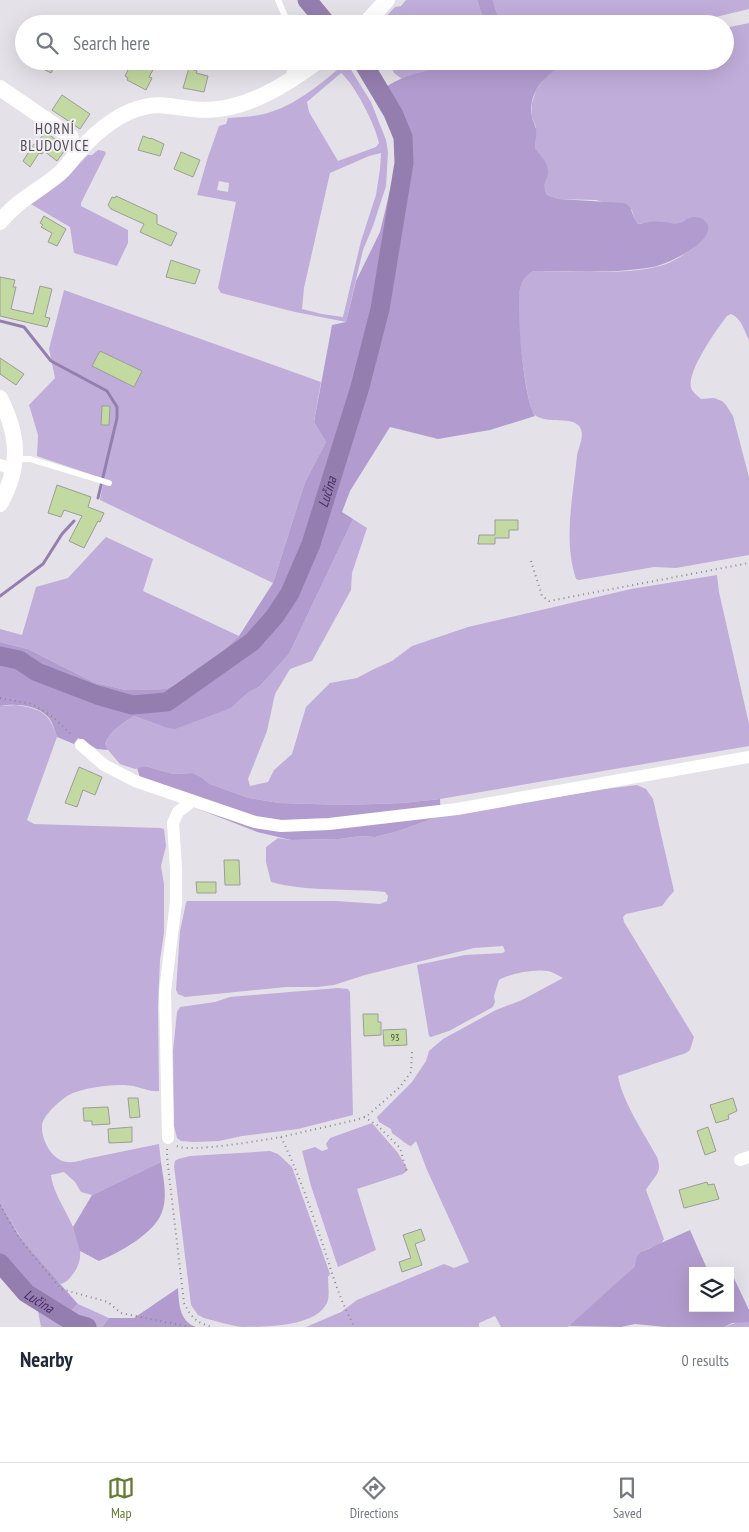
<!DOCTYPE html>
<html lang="en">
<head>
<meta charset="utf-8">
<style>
  body { margin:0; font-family:"PT Sans Narrow",sans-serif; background:#f2f2f3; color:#1f2937 }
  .controls { position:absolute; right:15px; bottom:15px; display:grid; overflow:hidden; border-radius:0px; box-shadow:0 5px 20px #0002 }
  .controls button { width:45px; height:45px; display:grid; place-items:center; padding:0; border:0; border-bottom:1px solid #e0e1e3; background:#fff; color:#1f2937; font:25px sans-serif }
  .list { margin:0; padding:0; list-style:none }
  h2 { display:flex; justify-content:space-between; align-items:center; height:65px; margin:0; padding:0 20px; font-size:21px }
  h2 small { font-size:16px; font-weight:400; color:#747a83 }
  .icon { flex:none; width:28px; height:28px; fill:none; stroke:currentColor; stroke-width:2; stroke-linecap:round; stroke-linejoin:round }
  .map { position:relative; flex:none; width:749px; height:1327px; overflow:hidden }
  .search { position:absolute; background:#fff; box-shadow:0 5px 20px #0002; left:15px; right:15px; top:15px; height:55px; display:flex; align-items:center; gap:12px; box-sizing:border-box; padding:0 18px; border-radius:28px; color:#747a83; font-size:19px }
  .sheet { height:135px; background:#fff }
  nav { display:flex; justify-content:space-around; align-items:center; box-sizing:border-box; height:70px; border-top:1px solid #e0e1e3; background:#fff; font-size:14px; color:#747a83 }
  nav a { display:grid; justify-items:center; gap:2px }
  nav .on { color:#637c30 }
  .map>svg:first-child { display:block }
  .green { fill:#c1adda; fill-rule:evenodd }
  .forest { fill:#b29ccf }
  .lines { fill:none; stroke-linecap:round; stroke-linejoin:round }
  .stream { stroke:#947eaf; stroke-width:3 }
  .river { stroke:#947eaf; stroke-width:19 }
  .building { fill:#c3d9a2; stroke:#9b9d97 }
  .path { stroke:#8b898e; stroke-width:2; stroke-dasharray:1 4; stroke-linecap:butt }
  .service { stroke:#fff; stroke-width:6 }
  .minor { stroke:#fff; stroke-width:12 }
  .tertiary { stroke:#fff; stroke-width:16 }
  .labels { text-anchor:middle; stroke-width:4; stroke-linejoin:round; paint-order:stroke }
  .number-label { font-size:10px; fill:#464b40 }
  .water-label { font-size:14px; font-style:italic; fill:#482866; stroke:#f2eff6 }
  .quarter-label { font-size:15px; letter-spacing:1px; fill:#4e4c51; stroke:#f2eff6 }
</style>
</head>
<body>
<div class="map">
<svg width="749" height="1327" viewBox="0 0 749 1327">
  <rect width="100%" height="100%" fill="#e4e2e8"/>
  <path class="green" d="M406 0H477L485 24H379L395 7 401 6Z
    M493 0H749V9L699 21 696 24H500Z
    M749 23V340C744 330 741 318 731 314L727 316C717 329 687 371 691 387 692 392 697 395 701 399L714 398 722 401 726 405 733 416 749 477V555L676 568 654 567 579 580 576 579C563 539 573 497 577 456 578 448 586 434 579 426 570 415 542 426 532 412 525 387 513 309 521 285 524 278 527 273 534 271 571 271 633 276 666 264 679 259 692 249 702 240L685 220 677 224 650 222 638 224 635 221 632 210 596 200 559 199 547 195 544 187 547 176 535 148 536 127 532 117V103L536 90 545 78 559 67 573 61H725V28Z
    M389 61H470L417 73 408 78 402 79 394 73Z
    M348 65 371 102 386 140 388 152 386 186 373 226 363 250 346 322 295 312 221 293 218 288 236 202 197 195 208 157 219 126 226 124 228 118C239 117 249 117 259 115 291 109 318 86 342 66ZM341 73C355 85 375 124 379 143L376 147 338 161 309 112 307 102ZM381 153 380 169 376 195 361 241 343 317 322 314 302 309 304 288 330 173 369 156ZM219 181 229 183 228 192 217 190Z
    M98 150 104 151 106 153 81 203V206L128 230V243L117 266 74 253 70 227 29 203 65 178 88 155H92Z
    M64 290 321 382 314 422 326 442 305 482 273 583 100 500 104 479 37 456 38 435 29 405 55 378 49 349Z
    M353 519 367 528 352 573 351 590 312 661 290 669 275 694 267 731 248 779 250 786 268 782 274 770 292 754 306 707 330 683 357 678 374 669 392 661 412 646 468 627 631 589 717 575 719 592 749 724V746L440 799 403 803 345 805 279 803 249 798 210 784 201 777 193 773 173 774 145 766 135 769 120 764 108 750 105 743C111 730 123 723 134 716L164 727 231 708 249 692 259 687 289 654Z
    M106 537 153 559 143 591 239 636 195 676 166 689 126 690 95 683 28 649 0 642V629L22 635 36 587 68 578Z
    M16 705C41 709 49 712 57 737L27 820 34 824 160 828 164 829 166 846 161 866 164 884V933L160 960 158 1006 159 1091C150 1092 146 1089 137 1087 121 1082 88 1087 73 1093 63 1097 43 1115 42 1125 41 1140 52 1161 68 1162 75 1163 84 1159 91 1158 113 1153 136 1149 159 1144L161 1162 92 1195 81 1192 75 1182 64 1172 51 1175C54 1206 97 1243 73 1274 69 1279 67 1282 61 1284 36 1267 15 1228 0 1203V706Z
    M637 785 646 789 653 799 674 891 668 898 662 906 626 914 623 917 624 922 694 1037 690 1050 686 1053 618 1076C622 1101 645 1135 657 1157 663 1174 654 1176 646 1190L664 1239 661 1244C645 1250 639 1249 634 1267L585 1313 568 1327H501L495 1316 479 1323V1327H306L341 1312 357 1300 444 1264 454 1268 469 1262 427 1170 416 1141 411 1146 408 1145 392 1133 391 1129 379 1122 377 1117 412 1082 426 1061 429 1051 443 1039 496 1010 522 1000 563 978C559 976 553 972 548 971 533 969 512 973 499 980L494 996 495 1002 493 1007 449 1031 431 1037 429 1036 417 965 465 955 503 953 505 951 503 946 474 948 365 975 334 985 317 987H286L185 997 178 994 176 990 180 931 186 903 187 901H336L380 904 387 901 388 896 385 892C347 888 308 892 271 882L266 862V847L278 838 291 840 339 839 361 836 375 837 395 832 441 816 606 789Z
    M338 988 348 989 350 992 353 1115 298 1129 242 1136 219 1141 194 1142 181 1141 177 1138 174 1126 173 1051 177 1012 180 1007 215 1002 230 997Z
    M372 1123 398 1153 408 1170 403 1174 357 1189 376 1250 338 1267 311 1186 302 1151 315 1147 322 1151 328 1149 326 1144 330 1138Z
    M270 1151 278 1154 292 1167 330 1274 328 1277C328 1285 330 1295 327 1303 316 1327 264 1327 242 1327 229 1325 216 1321 204 1318L198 1315 191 1305 174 1166 175 1161 178 1159 190 1156Z
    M78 1304 109 1318 102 1327H41L38 1311 57 1324Z
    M738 1322H749V1327H724Z"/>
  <path class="forest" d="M477 0H493L500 24H485Z
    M470 61H573C550 71 527 88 532 117 533 121 535 125 536 129 537 136 535 142 535 148 540 156 548 162 548 171 548 182 541 183 547 195L559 199 624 203C634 207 631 217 638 224 642 224 645 222 649 222 654 221 660 222 664 222 670 222 674 225 679 223 687 220 691 215 700 218 704 219 707 222 708 226 712 243 666 265 653 267 614 274 573 271 534 271 526 274 522 281 520 289 516 308 524 402 535 416L490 430 438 439 390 427 350 491 342 512 353 519 289 654 259 687 249 692 231 708 175 729 164 727 134 716C123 723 111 730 105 743L108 750 97 749 78 738 74 744 57 737C55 731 53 723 49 718 38 705 16 703 0 706V642L28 649 95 683 126 690 166 689 195 676 239 636 273 583 305 482 326 442 314 422 332 325 346 322 356 281 380 232 400 148 379 92C403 72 440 68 470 61Z
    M145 766 173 774 193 773 201 777 210 784 249 798 279 803 345 805 403 803 440 799 441 816 395 832 375 837 361 836 339 839 291 840 257 832 193 807 141 781 137 768Z
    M161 1162C163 1178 168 1195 162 1212 155 1233 119 1253 99 1261L80 1251 73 1227 92 1195Z
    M0 1203 18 1234 29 1249 78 1304 57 1324 38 1311 0 1273Z
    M690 1230 708 1271H693V1308H730V1274H732L749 1310V1322L732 1323 724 1327H666L635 1324 621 1327 569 1326 634 1267 637 1256 641 1252Z
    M178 1288C179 1303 179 1321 196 1327H102L109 1318H134Z"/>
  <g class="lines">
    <path class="stream" d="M0 321 24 327 51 361 107 391 117 407V418L98 498
      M0 596 43 564 62 534 74 521"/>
    <g class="river">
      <path d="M307 0 327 24"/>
      <path id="s1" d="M0 656 19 660 37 672 97 695 132 705 167 702 252 642 275 616 290 593 311 544 360 387 380 309 404 163 403 137 393 113 362 61"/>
      <path id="s2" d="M0 1263 26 1293 76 1324 87 1327"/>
    </g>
  </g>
  <path class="building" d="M28 61H57L51 73Z
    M137 61H158L149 77 152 78 146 90 127 80 128 78 125 76 129 68 132 70Z
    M189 68 197 71 196 73 208 76 204 92 183 88Z
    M62 95 90 114 80 129 52 110Z
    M45 132 62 144 65 150 57 161 44 151 42 154 39 153 30 167 23 161 34 144 36 145Z
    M143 136 151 139V138L164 144 160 156 138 150Z
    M181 152 200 160 193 177 174 169Z
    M116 196 157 215V224L177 233 171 246 140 232 144 224 111 209 108 205 112 197 115 198Z
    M44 216 66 229 57 246 48 242 52 233 41 227 43 225 40 223Z
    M171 260 200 270 195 284 166 277Z
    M0 277 15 280 13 287H16L11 309 33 314 40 286 52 289 45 317 50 318 47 327 0 316Z
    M100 351 142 371 134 387 92 366Z
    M0 358 24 374 16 385 0 374Z
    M102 406H110L109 425H101Z
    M57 485 91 497 88 507 104 513 100 522 98 521 84 548 69 541 82 516 64 510 61 517 48 513Z
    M495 520H518V530H509V538H495V544H478L479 535H495Z
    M79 767 102 777 95 795 83 790 77 807 65 803Z
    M224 860H239L240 885H225Z
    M196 882H216V893H197Z
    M363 1014H378V1022H381V1035L364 1036Z
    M406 1029 407 1045 384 1046 383 1030Z
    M128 1098H138L140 1117 130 1118Z
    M733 1098 737 1111 728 1115 729 1119 716 1123 710 1105Z
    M108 1107 110 1124 92 1125V1121H84L83 1108Z
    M132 1127V1142L109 1143 108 1129Z
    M708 1127 716 1151 705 1155 697 1131Z
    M707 1182 708 1185 714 1184 719 1199 684 1208 679 1190Z
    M421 1229 425 1240 415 1244 422 1265 402 1272 399 1262 411 1258 403 1235Z"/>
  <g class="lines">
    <path class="path" d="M531 561 542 596 549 601 749 563
      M0 698 32 704 53 717 73 736
      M364 1117 377 1125 400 1148 407 1173
      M281 1137 356 1120 367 1116 400 1087 411 1072 412 1051
      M177 1146C190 1153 263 1140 281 1137 298 1172 311 1209 323 1245 332 1273 340 1302 355 1327
      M167 1149V1157L184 1303C192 1319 197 1323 213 1327
      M0 1205 19 1238 61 1289 108 1302 121 1313 190 1327"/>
    <path class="service" d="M278 0 285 16 286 24
      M289 61 290 77
      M16 459H30L109 483"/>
    <path class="minor" d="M0 465 14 469
      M81 745 104 765 135 781 255 822 281 826 329 824 457 809 749 757
      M168 1138 165 991 176 902V869L173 823 178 812 191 802
      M740 1160 749 1157"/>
    <path class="tertiary" d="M365 24 387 0
      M0 88 70 136 77 153
      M0 222C16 201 39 191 59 174 67 167 72 159 79 151 97 131 118 113 144 107 165 102 184 110 205 110 246 110 286 85 318 61
      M0 398C19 436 21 466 0 504"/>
  </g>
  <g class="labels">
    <g class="number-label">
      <text x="395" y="1041">93</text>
    </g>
    <g class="water-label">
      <text dy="5" stroke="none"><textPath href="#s1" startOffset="451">Lučina</textPath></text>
      <text dy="5" stroke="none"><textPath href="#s2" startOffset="55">Lučina</textPath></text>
    </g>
    <g class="quarter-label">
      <text x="55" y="134">HORNÍ<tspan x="55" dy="17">BLUDOVICE</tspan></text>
    </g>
  </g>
</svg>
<div class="controls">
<button><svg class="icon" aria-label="layers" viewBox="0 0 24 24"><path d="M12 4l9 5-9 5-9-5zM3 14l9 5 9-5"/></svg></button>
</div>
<div class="search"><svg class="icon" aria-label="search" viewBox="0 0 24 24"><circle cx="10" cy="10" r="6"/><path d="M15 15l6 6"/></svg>Search here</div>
</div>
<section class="sheet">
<h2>Nearby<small>0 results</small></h2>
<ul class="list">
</ul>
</section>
<nav>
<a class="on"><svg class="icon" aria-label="map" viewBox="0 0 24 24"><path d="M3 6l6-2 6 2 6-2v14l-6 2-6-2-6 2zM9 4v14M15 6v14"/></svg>Map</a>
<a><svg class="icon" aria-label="directions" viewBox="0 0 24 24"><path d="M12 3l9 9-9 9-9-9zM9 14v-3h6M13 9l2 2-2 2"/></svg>Directions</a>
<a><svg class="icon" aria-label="saved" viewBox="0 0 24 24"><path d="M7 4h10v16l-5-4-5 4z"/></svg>Saved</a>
</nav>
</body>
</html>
